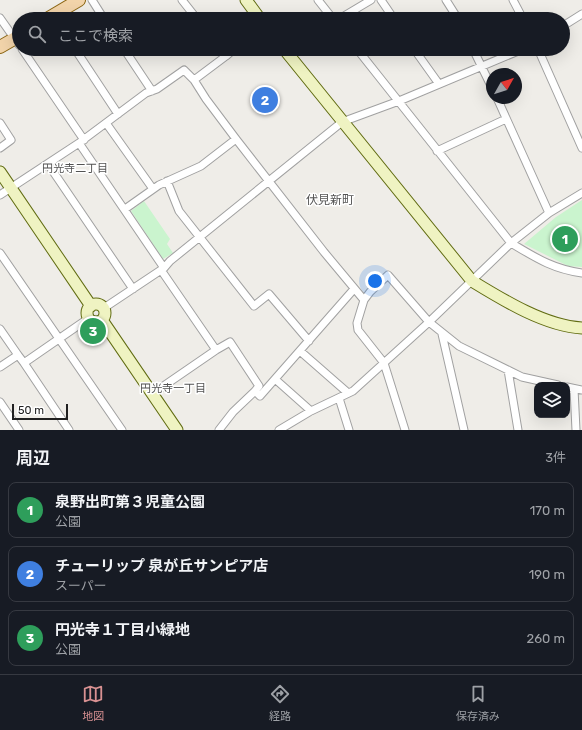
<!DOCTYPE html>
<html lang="ja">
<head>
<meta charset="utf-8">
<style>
  body { margin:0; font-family:Rubik,"Noto Sans JP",sans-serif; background:#242831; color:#f1f3f6 }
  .controls { position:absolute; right:12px; bottom:12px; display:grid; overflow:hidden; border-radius:8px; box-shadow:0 4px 16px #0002 }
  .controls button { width:36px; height:36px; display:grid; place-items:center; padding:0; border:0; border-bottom:1px solid #363941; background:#171b24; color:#f1f3f6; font:20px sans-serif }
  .compass { position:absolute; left:486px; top:68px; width:36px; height:36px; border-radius:50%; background:#171b24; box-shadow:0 4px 16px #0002; rotate:51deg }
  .scale { position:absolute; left:12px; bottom:10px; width:56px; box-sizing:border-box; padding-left:4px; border:2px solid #202020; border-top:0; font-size:11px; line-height:14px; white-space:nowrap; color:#202020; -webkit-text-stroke:3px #fff; paint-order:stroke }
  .you { position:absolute; left:375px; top:281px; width:14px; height:14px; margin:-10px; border:3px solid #fff; border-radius:50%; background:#1a73e8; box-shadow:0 0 0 6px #1a73e833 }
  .badge { display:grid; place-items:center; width:26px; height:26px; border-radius:50%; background:#d89192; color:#fff; font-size:13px; font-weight:700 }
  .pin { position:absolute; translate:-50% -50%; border:2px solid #fff; box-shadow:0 1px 4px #0006 }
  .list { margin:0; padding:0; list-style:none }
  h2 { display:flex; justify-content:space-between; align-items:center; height:52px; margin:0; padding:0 16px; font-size:17px }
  h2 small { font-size:13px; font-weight:400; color:#9ea1a6 }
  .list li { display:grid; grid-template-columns:26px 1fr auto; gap:12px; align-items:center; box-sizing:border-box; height:56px; margin:0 8px 8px; padding:0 8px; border:1px solid #363941; border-radius:8px }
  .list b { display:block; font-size:15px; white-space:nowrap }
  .list p { margin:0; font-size:13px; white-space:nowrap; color:#9ea1a6 }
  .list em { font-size:13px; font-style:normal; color:#9ea1a6 }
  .icon { flex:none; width:22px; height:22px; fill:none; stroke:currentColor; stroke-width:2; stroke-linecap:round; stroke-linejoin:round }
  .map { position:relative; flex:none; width:582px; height:430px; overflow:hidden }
  .search { position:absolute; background:#171b24; box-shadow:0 4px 16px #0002; left:12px; right:12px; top:12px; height:44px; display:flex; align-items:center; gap:10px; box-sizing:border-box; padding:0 14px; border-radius:22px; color:#9ea1a6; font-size:15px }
  .sheet { height:244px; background:#171b24 }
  nav { display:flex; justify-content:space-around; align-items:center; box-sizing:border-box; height:56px; border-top:1px solid #363941; background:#171b24; font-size:11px; color:#9ea1a6 }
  nav a { display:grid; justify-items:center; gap:2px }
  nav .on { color:#d89192 }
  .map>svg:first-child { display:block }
  .park { fill:#caf4ce }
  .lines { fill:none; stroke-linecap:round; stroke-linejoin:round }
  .street-casing { stroke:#a1a1a1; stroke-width:9 }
  .secondary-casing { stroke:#616c12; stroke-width:13 }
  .primary-casing { stroke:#8b6511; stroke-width:14 }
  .street { stroke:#fff; stroke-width:7 }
  .secondary { stroke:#eff3c2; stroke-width:11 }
  .primary { stroke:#f2d4aa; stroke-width:12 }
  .labels { text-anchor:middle; stroke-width:3; stroke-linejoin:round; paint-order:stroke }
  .neighbourhood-label { font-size:11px; fill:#535353; stroke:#fff }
  .quarter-label { font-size:12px; fill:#535353; stroke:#fff }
</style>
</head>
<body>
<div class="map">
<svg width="582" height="430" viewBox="0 0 582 430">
  <rect width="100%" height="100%" fill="#efede8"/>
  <path class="park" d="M582 200V267L568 266 524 244 556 217Z
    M144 201 170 239 167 244 173 253 163 259 131 211Z"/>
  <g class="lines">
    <g class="street-casing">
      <path id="street" d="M92 0 104 19
        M182 0 197 19
        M318 0 333 19
        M381 0 394 19
        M446 0 458 19
        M513 0 523 19
        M0 18 19 45
        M339 19 371 0
        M563 26 582 14
        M22 49 84 140
        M75 49 118 114
        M124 49 152 91
        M357 49 511 243C536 258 553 269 582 273
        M414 49 439 84
        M473 49 492 88
        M538 49 582 148
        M226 56 234 49
        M194 80 226 56 221 49
        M497 98 549 213
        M0 123 11 140 0 148
        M106 123 153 189
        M79 143 164 268
        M437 151 506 119
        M48 164 133 289
        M167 181 179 211 254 306 269 294 309 341
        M0 195 79 143 146 93 157 89 184 70 194 80 206 99 236 139 324 252 364 300 370 292 388 275 429 322 459 346 522 377 558 385
        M125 209 159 185 201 166 236 139
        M0 253 122 430
        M161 270 216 350 230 342 259 386 255 391
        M364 300 357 323 358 330 384 363 405 430
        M104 308 164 268 170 261 342 122 399 101 523 49
        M0 329 18 355
        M442 334 464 430
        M300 351 348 393
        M24 363 69 430
        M0 367 18 355 24 363 89 318
        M508 370 518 430
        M275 379 311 411
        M567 387 582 390
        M574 389 576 430
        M152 394 216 350
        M339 398 349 430
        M0 402 19 430
        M219 430 233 412 255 391 260 396 354 289
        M279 430 311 411 353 391 429 322 511 243 549 213 582 193"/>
    </g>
    <g class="secondary-casing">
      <path id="secondary" d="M246 0 260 19
        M284 49 472 281C503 300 545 326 582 328
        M0 172 91 306
        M87 313a9 9 0 1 1 18 0a9 9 0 1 1-18 0Z
        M102 320 177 430"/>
    </g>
    <g class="primary-casing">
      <path id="primary" d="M47 19 79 0
        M0 47 19 36"/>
    </g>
    <use href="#street" class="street"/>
    <use href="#secondary" class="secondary"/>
    <use href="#primary" class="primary"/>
  </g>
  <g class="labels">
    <g class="neighbourhood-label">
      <text x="75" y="172">円光寺二丁目</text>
      <text x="173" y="392">円光寺一丁目</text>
    </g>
    <g class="quarter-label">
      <text x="330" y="204">伏見新町</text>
    </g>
  </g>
</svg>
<div class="controls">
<button><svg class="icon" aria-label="layers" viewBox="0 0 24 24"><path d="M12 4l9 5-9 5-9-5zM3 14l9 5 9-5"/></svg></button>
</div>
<svg class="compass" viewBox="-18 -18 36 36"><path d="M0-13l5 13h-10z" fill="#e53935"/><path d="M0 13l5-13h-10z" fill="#9ea1a6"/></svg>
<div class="scale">50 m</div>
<div class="you"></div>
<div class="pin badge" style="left:565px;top:239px;background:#2e9e5b">1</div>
<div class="pin badge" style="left:265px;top:100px;background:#3f7fe0">2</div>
<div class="pin badge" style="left:93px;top:331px;background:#2e9e5b">3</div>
<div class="search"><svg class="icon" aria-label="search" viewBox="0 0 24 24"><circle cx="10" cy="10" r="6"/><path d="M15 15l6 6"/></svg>ここで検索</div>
</div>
<section class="sheet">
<h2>周辺<small>3件</small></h2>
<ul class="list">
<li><span class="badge" style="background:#2e9e5b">1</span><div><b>泉野出町第３児童公園</b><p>公園</p></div><em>170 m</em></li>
<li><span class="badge" style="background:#3f7fe0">2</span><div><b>チューリップ 泉が丘サンピア店</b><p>スーパー</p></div><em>190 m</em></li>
<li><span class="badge" style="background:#2e9e5b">3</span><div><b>円光寺１丁目小緑地</b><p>公園</p></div><em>260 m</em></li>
</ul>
</section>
<nav>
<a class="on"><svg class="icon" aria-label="map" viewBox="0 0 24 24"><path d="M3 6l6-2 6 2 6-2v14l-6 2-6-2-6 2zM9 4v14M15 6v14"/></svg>地図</a>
<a><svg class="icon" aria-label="directions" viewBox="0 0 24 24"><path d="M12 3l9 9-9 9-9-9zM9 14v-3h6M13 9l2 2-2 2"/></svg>経路</a>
<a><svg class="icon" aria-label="saved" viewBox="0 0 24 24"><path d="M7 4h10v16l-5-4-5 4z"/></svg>保存済み</a>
</nav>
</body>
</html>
